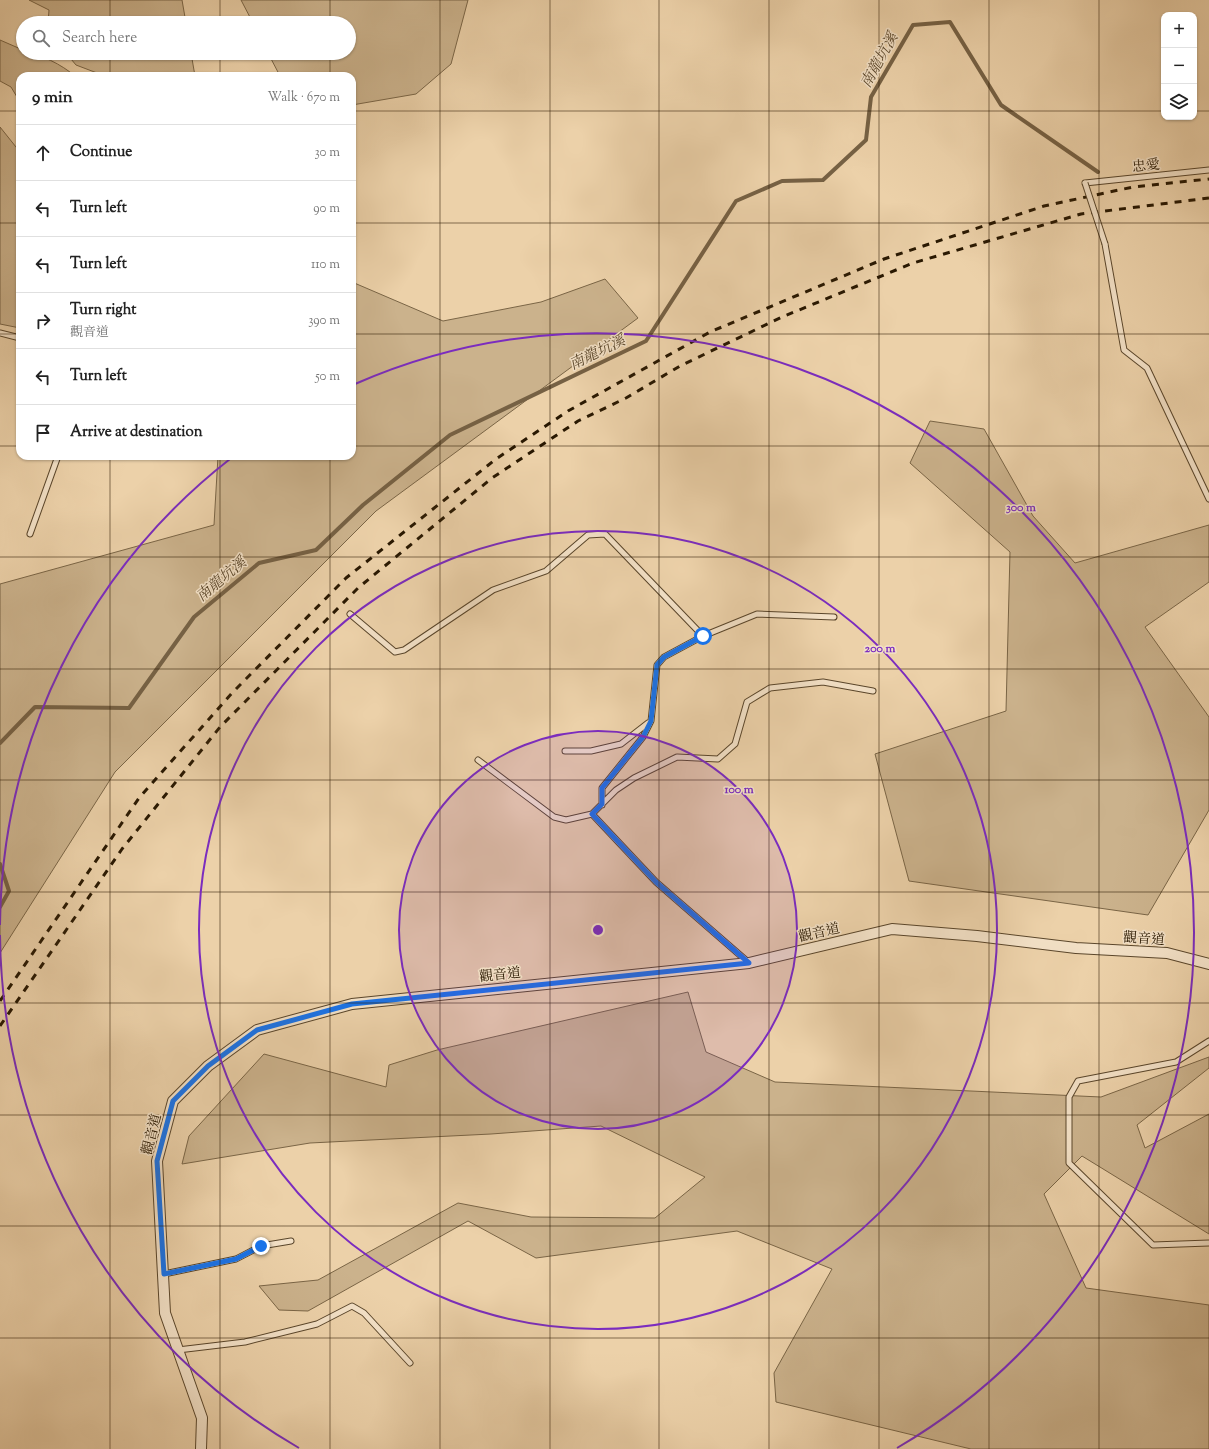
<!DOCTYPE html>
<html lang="en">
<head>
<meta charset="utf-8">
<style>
  body { margin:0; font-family:"Sorts Mill Goudy","Noto Serif TC",serif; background:#f6f6f6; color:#222 }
  .controls { position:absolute; right:12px; top:12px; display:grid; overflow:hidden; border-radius:8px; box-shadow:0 1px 3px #0004 }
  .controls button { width:36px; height:36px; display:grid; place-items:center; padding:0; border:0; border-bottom:1px solid #e0e0e0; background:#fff; color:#222; font:20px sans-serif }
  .stop { position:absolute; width:12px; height:12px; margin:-9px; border:3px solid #1a73e8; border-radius:50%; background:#fff }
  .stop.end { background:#1a73e8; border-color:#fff; box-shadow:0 1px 4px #0008 }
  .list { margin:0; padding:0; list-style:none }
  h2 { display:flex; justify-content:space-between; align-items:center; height:52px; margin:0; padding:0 16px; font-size:17px }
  h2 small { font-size:13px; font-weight:400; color:#767676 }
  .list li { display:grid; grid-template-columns:26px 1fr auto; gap:12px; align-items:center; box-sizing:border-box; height:56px; padding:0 16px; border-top:1px solid #e0e0e0 }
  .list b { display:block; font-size:15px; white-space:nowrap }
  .list p { margin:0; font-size:13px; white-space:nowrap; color:#767676 }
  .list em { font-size:13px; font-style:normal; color:#767676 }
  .icon { flex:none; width:22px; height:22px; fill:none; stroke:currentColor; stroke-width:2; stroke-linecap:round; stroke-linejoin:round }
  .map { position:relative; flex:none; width:1209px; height:1449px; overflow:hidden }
  .search { position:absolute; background:#fff; box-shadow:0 1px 3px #0004; left:16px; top:16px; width:340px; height:44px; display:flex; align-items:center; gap:10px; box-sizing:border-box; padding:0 14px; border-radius:22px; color:#767676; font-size:15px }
  .panel { position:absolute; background:#fff; box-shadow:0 1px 3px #0004; left:16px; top:72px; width:340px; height:388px; border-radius:12px }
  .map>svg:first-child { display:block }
  .green { fill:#cbb28c; stroke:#7a6546 }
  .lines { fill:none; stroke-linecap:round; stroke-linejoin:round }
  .stream { stroke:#766144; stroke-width:4 }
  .lane-casing { stroke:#5a462b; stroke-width:7 }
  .street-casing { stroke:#5a462b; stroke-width:12 }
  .lane { stroke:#f3e1c7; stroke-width:5 }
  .street { stroke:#f3e1c7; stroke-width:10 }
  .rail { stroke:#291801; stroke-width:3; stroke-dasharray:7 7; stroke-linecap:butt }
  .lane-bridge-casing { stroke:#5a462b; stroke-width:7; stroke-linecap:butt }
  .lane-bridge { stroke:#f3e1c7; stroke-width:5 }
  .route { stroke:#1a73e8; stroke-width:5 }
  .grid { fill:none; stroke:#291801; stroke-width:1; stroke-opacity:0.55 }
  .ring { fill:none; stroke:#7b2cbf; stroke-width:2 }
  .labels { text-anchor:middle; stroke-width:3; stroke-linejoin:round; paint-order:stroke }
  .street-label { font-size:14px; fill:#291801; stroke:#f3e1c7 }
  .water-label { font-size:15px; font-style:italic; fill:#5d492d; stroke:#f3e1c7 }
  .centre { fill:#7b2cbf; stroke:#f3e1c7; stroke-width:2 }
  .ring-label { font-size:12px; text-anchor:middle; font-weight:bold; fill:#7b2cbf; stroke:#f3e1c7; stroke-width:3; stroke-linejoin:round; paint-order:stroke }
</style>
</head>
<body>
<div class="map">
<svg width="1209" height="1449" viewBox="0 0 1209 1449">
  <rect width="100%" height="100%" fill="#ecd1a9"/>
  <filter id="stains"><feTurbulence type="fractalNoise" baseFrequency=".005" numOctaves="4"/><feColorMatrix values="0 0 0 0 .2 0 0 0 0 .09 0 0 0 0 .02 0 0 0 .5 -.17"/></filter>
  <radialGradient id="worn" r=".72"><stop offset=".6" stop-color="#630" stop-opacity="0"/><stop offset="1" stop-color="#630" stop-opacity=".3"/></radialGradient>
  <path class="green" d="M29 0H182L186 23H48L49 10Z
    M241 0H468L451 64 416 94 352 105V76H280L268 53H349V23H253Z
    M0 40 23 50V53C40 53 62 65 75 76H20V102L11 87 0 81Z
    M66 53H191L195 76H105L76 65Z
    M0 127 20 152V328L0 324Z
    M605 279 638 318 376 511 115 772 0 953V584L214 525 218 456H352V282L443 321 541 302Z
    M930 421 984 429 1033 516 1075 563 1209 525V582L1145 627 1209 717V810L1148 915 909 881 875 754 1006 711 1010 552 910 463Z
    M688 992 706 1052 775 1082 1101 1097 1209 1057V1068L1137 1125 1145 1148 1209 1114V1234L1082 1156 1044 1194 1086 1288 1209 1305V1449H971L776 1402 774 1373 832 1269 737 1231 536 1258 468 1221 308 1311 279 1310 259 1286 318 1280 458 1203 531 1217 655 1218 705 1177 601 1126 491 1134 310 1143 182 1164 189 1136 264 1054 386 1087 389 1065 437 1050Z"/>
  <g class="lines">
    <path class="stream" d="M0 743 35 707 129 708 194 617 259 563 316 550 363 505 450 435 646 341 736 201 782 181 823 180 866 140 871 97 913 25 950 22 1001 105 1098 172
      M0 864 9 891 0 907"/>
    <g class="lane-casing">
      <path id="lane" d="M1085 183 1209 170
        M1105 244 1124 350 1147 368 1209 499
        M0 333 20 338
        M30 534 58 456
        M350 614 395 652 404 650 493 590 546 571 588 535 605 534 703 636
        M565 751H591L621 744 648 723
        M478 760 554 817 566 820 592 814 616 790 634 778 677 757 718 759 735 744 747 702 770 688 823 682 873 691
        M602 805V788L643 737 651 721 657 665 664 657 703 636 757 614 834 617
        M592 814 656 882 748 962
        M1209 1041 1176 1062 1078 1081 1069 1097V1163L1153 1245 1209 1243
        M164 1274 236 1259 261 1246 291 1241
        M178 1350 245 1342 317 1324 352 1306 364 1313 410 1363"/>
    </g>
    <g class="street-casing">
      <path id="street" d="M201 1449 202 1418 165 1313 157 1161 173 1101 208 1066 257 1030 352 1004 749 963 892 929 977 936 1076 948 1167 953 1209 964"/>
    </g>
    <use href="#lane" class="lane"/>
    <use href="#street" class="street"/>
    <path class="rail" d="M0 1001 139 798 232 693 346 578 496 459 568 411 710 332 884 259 1044 206 1133 187 1209 179
      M0 1026 122 849 220 727 358 588 492 478 578 421 626 398 680 366 782 317 913 263 1081 214 1209 198"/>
    <g class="lane-bridge-casing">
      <path id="lane-bridge" d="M1085 183 1105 244"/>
    </g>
    <use href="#lane-bridge" class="lane-bridge"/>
  </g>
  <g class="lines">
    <path class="route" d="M261 1246 236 1259 164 1274 157 1161 173 1101 208 1066 257 1030 352 1004 749 963 656 882 592 814 602 804V788L643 737 651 721 657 665 664 657 703 636"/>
  </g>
  <path class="grid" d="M110 0V23M220 0V23M330 0V23M440 0V1449M550 0V1449M659 0V1449M769 0V1449M879 0V1449M989 0V1449M1099 0V1449M110 53V76M220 53V76M330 53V76M0 111H20M352 111H1164M1194 111H1209M0 223H20M352 223H1209M0 334H20M352 334H1209M0 446H20M352 446H1209M110 456V1449M220 456V1449M330 456V1449M0 557H1209M0 669H1209M0 780H1209M0 892H1209M0 1003H1209M0 1115H1209M0 1226H1209M0 1338H1209"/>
  <circle cx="598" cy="930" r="199" fill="#7b2cbf" fill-opacity=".12"/>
  <g class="ring">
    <circle cx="598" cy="930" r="199"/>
    <circle cx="598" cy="930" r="399"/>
    <path d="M299 1448A598 598 0 0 1 0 935M0 925A598 598 0 0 1 230 459M355 384A598 598 0 0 1 897 1448"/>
  </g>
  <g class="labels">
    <g class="street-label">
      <text transform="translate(1146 165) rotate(-6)" y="5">忠愛</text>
      <text transform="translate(819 932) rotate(-13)" y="5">觀音道</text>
      <text transform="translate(1144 938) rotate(4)" y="5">觀音道</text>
      <text transform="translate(500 974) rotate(-6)" y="5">觀音道</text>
      <text transform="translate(151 1134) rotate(-76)" y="5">觀音道</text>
    </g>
    <g class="water-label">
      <text transform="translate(879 60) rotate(-61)" y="5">南龍坑溪</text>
      <text transform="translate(597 352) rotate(-26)" y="5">南龍坑溪</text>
      <text transform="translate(221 579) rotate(-40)" y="5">南龍坑溪</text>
    </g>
  </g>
  <circle cx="598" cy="930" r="6" class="centre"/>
  <g class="ring-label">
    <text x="1021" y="511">300 m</text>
    <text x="880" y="652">200 m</text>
    <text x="739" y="793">100 m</text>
  </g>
  <rect width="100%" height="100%" filter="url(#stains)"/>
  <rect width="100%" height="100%" fill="url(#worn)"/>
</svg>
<div class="controls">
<button>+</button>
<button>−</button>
<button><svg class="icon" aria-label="layers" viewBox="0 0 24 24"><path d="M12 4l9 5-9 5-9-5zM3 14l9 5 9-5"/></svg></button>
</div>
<div class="stop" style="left:703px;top:636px"></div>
<div class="stop end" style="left:261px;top:1246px"></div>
<div class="search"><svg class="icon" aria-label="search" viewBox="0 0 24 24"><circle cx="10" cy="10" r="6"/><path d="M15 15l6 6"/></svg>Search here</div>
<section class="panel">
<h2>9 min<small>Walk · 670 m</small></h2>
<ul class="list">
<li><svg class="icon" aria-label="ahead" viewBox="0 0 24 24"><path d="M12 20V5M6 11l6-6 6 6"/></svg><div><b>Continue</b></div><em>30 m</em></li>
<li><svg class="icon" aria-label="left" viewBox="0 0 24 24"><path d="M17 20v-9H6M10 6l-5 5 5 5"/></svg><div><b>Turn left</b></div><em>90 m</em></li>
<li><svg class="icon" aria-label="left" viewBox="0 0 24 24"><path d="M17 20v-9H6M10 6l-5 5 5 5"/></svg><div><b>Turn left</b></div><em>110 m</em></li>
<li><svg class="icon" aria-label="right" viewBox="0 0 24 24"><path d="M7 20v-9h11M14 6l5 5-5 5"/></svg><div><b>Turn right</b><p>觀音道</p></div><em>390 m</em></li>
<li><svg class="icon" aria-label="left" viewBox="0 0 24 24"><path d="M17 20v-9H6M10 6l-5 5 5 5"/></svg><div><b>Turn left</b></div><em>50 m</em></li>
<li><svg class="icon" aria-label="arrive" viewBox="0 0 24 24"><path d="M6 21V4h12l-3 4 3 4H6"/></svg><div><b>Arrive at destination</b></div></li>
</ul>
</section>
</div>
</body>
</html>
